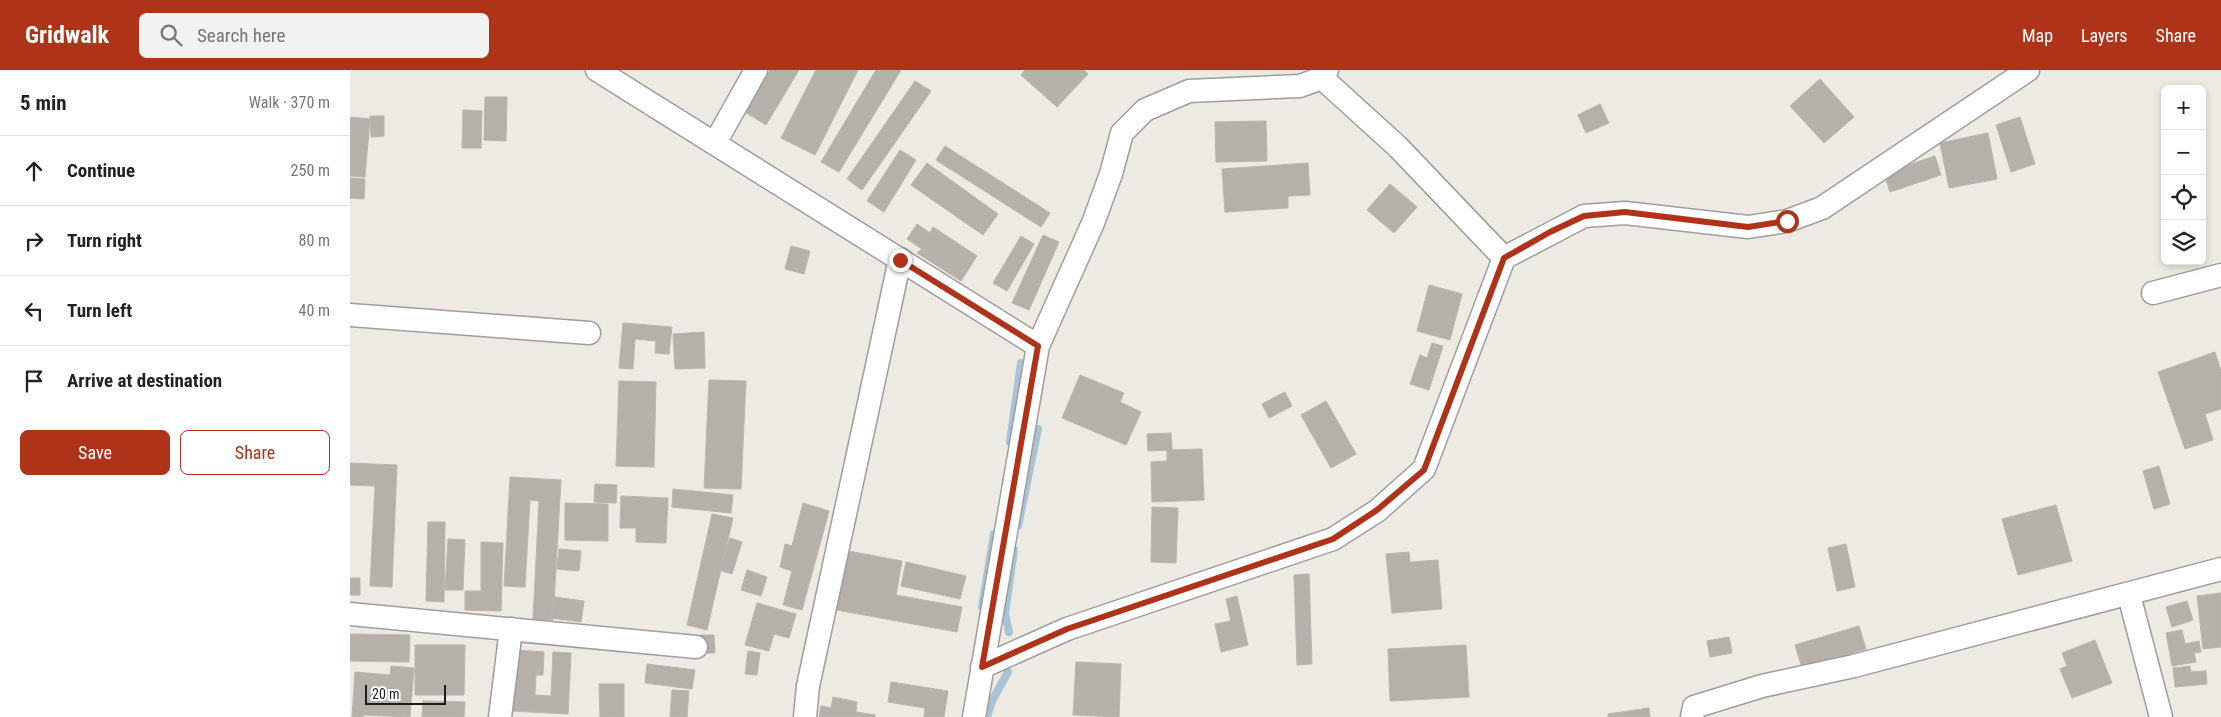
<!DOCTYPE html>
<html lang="en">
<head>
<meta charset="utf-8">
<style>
  body { margin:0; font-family:"Roboto Condensed",sans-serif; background:#f2f2f2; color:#222 }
  .controls { position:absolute; right:15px; top:15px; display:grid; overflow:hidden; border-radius:8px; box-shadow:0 2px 8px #0003 }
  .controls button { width:45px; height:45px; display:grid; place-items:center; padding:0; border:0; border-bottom:1px solid #e0e0e0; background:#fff; color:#222; font:25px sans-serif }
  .scale { position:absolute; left:15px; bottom:12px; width:81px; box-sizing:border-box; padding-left:5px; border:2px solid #1c1c1c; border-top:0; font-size:14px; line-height:18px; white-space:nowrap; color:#1c1c1c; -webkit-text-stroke:4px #fff; paint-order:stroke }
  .stop { position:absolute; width:15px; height:15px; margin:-11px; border:4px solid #af3318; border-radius:50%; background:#fff }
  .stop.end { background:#af3318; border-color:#fff; box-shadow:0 1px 5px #0008 }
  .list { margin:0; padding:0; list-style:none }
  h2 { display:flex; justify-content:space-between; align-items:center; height:65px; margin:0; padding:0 20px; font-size:21px }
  h2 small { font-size:16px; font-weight:400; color:#767676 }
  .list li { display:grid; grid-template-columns:32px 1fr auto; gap:15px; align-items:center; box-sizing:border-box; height:70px; padding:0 20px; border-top:1px solid #e0e0e0 }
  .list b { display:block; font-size:19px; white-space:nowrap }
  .list em { font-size:16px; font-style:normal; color:#767676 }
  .actions { display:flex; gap:10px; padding:15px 20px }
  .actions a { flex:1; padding:11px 0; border:1px solid #af3318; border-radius:8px; text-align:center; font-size:18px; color:#af3318 }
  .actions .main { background:#af3318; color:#fff }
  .icon { flex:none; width:28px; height:28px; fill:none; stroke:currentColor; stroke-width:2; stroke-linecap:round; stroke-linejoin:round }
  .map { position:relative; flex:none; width:1871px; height:647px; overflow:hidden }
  header { display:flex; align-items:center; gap:30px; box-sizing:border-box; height:70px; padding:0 25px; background:#af3318; color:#fff }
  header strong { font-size:24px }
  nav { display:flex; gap:28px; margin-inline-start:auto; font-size:18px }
  .search { width:350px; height:45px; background:#f2f2f2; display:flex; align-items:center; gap:12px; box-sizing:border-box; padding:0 18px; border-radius:8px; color:#767676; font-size:19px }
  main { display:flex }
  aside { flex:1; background:#fff }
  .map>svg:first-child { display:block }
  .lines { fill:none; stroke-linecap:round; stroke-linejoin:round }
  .stream { stroke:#a8c3d4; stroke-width:8 }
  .building { fill:#b5b0a9; stroke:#bbb4a7 }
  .street-casing { stroke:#9d9d9d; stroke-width:25 }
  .street { stroke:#fff; stroke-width:22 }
  .route { stroke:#af3318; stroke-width:6 }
</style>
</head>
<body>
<header>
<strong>Gridwalk</strong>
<div class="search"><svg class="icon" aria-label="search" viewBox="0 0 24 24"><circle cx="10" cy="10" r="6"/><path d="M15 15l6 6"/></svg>Search here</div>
<nav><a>Map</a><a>Layers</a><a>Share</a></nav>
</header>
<main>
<aside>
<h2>5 min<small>Walk · 370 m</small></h2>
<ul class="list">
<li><svg class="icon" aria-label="ahead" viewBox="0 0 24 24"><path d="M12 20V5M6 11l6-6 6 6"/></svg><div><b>Continue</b></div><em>250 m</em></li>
<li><svg class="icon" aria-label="right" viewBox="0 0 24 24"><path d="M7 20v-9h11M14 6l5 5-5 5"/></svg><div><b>Turn right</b></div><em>80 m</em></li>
<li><svg class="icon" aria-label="left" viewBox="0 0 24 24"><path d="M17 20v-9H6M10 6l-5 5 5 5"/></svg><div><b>Turn left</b></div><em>40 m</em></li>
<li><svg class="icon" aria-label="arrive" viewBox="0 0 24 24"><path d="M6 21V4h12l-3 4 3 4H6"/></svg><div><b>Arrive at destination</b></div></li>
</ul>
<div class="actions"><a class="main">Save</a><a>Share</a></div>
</aside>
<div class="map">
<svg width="1871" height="647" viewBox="0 0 1871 647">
  <rect width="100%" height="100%" fill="#eceae3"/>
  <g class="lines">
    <path class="stream" d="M660 372 671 293
      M668 456 688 359
      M632 537 644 464
      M659 562 655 543 664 480
      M637 647 642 631 658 602"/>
  </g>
  <path class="building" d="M420 0H449L416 55 395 42Z
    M466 0H508L465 85 431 68Z
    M526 0H551L489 102 471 92Z
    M675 0H734L738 4 707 37 671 5Z
    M1470 9 1504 47 1474 73 1440 36Z
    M565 11 581 21 512 120 497 109Z
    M135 27H157L156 71 134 70Z
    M1250 34 1259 53 1236 63 1228 45Z
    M113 40 132 41 131 78H112Z
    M20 46H34V66L21 67Z
    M0 47 20 49 15 107 0 106Z
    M1670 47 1685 94 1661 102 1646 55Z
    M916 51 917 91 866 92 865 52Z
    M1638 63 1647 109 1599 118 1590 73Z
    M595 76 700 143 691 157 586 90Z
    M550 80 566 90 534 142 517 131Z
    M1585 86 1591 105 1540 122 1534 103Z
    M577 93 648 144 633 165 561 115Z
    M958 93 960 125 938 126V138L875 142 872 99Z
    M0 108 15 109 14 129 0 128Z
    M1040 114 1067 137 1044 163 1017 140Z
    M567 154 580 163 583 157 627 186 611 211 567 183 572 179 557 169Z
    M693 165 709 172 679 240 662 233Z
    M671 166 684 174 657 221 643 213Z
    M441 176 460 181 454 204 435 199Z
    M1079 215 1112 224 1100 270 1067 261Z
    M273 253 322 257 319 284 305 283 306 271 285 269 283 299 269 298Z
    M354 262 355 298 325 299 323 264Z
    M1082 273 1093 276 1079 320 1060 314 1070 285 1077 288Z
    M1865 282 1871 301V339L1855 344 1863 370 1835 379 1808 302Z
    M730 305 774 323 770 332 791 342 776 375 712 348Z
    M359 310 396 311 391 419 354 418Z
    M269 311 306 312 304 397 266 396Z
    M935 322 942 336 919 348 912 334Z
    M976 331 1006 384 981 398 951 345Z
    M821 363 822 380 798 381 797 364Z
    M852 379 854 430 802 432 801 392 817 391V380Z
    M0 393 47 395 42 517 20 516 25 416 0 415Z
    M1809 396 1820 434 1804 439 1793 401Z
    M160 407 211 410 203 550 183 549 189 431 180 430 175 517 154 516Z
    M245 414 267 415 266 433 244 432Z
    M323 419 383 425 381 443 322 437Z
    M271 426 318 428 316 473 286 472V458H270Z
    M215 433 258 434V471L215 470Z
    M453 433 479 441 452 540 433 535 442 501 430 497 435 474 442 476Z
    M1706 435 1722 491 1668 505 1652 449Z
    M802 437 828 438 826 493 801 492Z
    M362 444 383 448 357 560 337 555Z
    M78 452H95L94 532 76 531Z
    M380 468 392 472 382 504 369 500Z
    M98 469 115 470 113 520H95Z
    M131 472 153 473 151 541 115 540V521H131Z
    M1496 474 1505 517 1487 521 1478 478Z
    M209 479 231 481 229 501 207 499Z
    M498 481 552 491 546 525 612 537 607 562 487 540Z
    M1059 482 1060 492 1088 490 1092 539 1042 543 1036 484Z
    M556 492 616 506 610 529 551 516Z
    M397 500 417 507 411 526 391 520Z
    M959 504 962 594 947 595 944 505Z
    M0 508H10V525H0Z
    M1871 523V577L1853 579 1847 526Z
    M887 526 898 575 871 582 865 554 881 551 876 529Z
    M204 527 234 531 231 552 201 548Z
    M1837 531 1843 550 1822 557 1816 537Z
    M407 533 446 544 439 568 424 564 419 581 395 575Z
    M1509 556 1516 579 1452 598 1445 575Z
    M1832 560 1835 574 1849 571 1851 582 1844 583 1846 592 1822 596 1816 563Z
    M0 564 60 565 59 592 0 591Z
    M350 565H364L365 583H351Z
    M1379 567 1382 583 1360 587 1357 571Z
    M1745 570 1762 613 1722 628 1710 599 1717 596 1712 583Z
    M65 575H115L114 625H65Z
    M1116 575 1119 627 1040 631 1038 579Z
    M166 580 194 582 193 605H186L185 625 201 626 203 582 221 583 218 644 162 641Z
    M398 581 410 583 407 605 395 604Z
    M726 592 771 594 769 647 723 645Z
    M297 594 345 600 342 619 295 613Z
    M41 596 64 598 60 647 14 645 13 647H2L5 602 40 605Z
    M1840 596 1841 602 1856 601 1857 614 1825 617 1823 598Z
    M541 612 598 621 594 647H574L575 638 538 632Z
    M249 614H274V647H250Z
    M322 620 339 621 337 647H320Z
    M483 627 507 632 506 642 525 645V647H469L471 636 481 638Z
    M73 631 115 632 114 647H72Z
    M1299 638 1300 647H1258V644Z"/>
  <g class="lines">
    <g class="street-casing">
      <path id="street" d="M247 0 688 276 624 647
        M972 8 1048 77 1154 188
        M365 73 406 0
        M1803 223 1871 205
        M0 245 239 263
        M688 276 743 153 761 104 772 63 795 40 839 21 950 16 972 8 977 0
        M1779 525 1811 647
        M0 544 346 577
        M632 597 717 559 983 469 1027 441 1074 399 1154 188 1234 146 1275 143 1398 157 1437 151 1472 138 1678 0
        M150 647 161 559
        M455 647 458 616 550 189
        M1342 647 1344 637 1412 616 1504 596 1871 499"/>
    </g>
    <use href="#street" class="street"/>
  </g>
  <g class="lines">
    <path class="route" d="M550 190 688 276 632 597 717 559 983 469 1027 440 1074 400 1154 188 1200 162 1234 146 1275 142 1398 157 1437 151"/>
  </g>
</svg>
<div class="controls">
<button>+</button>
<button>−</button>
<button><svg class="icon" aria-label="locate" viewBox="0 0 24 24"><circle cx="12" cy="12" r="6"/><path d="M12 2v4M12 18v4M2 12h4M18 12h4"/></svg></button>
<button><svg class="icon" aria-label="layers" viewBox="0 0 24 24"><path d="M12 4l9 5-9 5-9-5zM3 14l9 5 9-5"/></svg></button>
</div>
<div class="scale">20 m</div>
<div class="stop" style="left:1437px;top:151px"></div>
<div class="stop end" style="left:550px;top:190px"></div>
</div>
</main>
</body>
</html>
